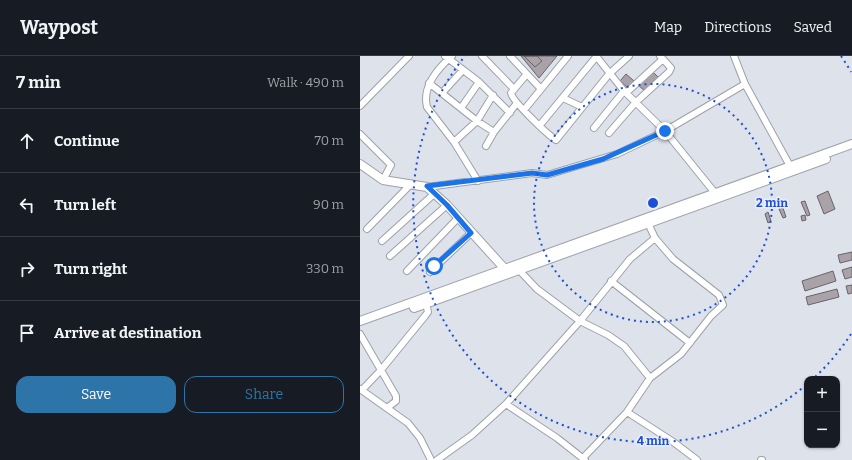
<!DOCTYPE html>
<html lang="en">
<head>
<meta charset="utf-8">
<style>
  body { margin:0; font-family:Bitter,serif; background:#20242c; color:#f1f3f6 }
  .controls { position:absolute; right:12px; bottom:12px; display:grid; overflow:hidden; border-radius:8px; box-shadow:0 1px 3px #0004 }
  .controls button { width:36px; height:36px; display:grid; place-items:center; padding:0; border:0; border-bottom:1px solid #363941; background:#171b24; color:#f1f3f6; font:20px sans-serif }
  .stop { position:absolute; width:12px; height:12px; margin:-9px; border:3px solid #1a73e8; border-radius:50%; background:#fff }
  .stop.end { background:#1a73e8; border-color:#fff; box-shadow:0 1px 4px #0008 }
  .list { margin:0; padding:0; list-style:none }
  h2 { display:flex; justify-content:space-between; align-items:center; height:52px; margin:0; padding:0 16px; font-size:17px }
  h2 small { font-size:13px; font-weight:400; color:#9ea1a6 }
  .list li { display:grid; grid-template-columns:26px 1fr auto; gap:12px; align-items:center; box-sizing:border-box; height:64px; padding:0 16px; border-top:1px solid #363941 }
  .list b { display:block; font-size:15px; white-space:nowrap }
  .list em { font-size:13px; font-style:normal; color:#9ea1a6 }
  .actions { display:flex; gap:8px; padding:12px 16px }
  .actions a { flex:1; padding:9px 0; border:1px solid #2d75a9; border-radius:12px; text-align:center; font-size:14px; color:#2d75a9 }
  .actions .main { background:#2d75a9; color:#fff }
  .icon { flex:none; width:22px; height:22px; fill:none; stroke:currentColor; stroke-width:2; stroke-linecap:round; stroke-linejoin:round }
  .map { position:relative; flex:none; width:492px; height:404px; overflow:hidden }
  header { display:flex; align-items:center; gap:24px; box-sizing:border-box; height:56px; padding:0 20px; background:#171b24; border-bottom:1px solid #363941 }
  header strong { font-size:19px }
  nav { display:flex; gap:22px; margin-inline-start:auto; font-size:14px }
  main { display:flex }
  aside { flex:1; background:#171b24 }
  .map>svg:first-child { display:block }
  .building { fill:#a9a2a9; stroke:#696369 }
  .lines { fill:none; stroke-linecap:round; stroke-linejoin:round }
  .street-casing { stroke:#9ea1a9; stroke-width:8 }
  .secondary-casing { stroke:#9ea1a9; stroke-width:10 }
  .street { stroke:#fff; stroke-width:6 }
  .secondary { stroke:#fff; stroke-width:8 }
  .route { stroke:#1a73e8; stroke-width:5 }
  .ring { fill:none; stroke:#1d4ed8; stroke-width:2; stroke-dasharray:2 4 }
  .centre { fill:#1d4ed8; stroke:#ebeff8; stroke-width:2 }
  .ring-label { font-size:12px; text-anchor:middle; font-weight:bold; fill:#1d4ed8; stroke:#ebeff8; stroke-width:3; stroke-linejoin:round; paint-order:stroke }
</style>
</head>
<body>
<header>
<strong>Waypost</strong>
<nav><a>Map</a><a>Directions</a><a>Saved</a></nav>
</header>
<main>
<aside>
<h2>7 min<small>Walk · 490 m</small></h2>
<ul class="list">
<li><svg class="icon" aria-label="ahead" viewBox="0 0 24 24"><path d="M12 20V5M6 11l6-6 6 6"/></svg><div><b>Continue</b></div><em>70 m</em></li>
<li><svg class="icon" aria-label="left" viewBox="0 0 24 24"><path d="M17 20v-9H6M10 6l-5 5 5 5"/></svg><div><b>Turn left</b></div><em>90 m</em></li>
<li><svg class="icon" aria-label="right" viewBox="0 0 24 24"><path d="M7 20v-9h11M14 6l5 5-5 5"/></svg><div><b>Turn right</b></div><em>330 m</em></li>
<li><svg class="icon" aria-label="arrive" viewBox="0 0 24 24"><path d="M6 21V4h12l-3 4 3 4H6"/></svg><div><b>Arrive at destination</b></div></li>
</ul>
<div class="actions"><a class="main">Save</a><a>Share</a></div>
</aside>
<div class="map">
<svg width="492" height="404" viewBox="0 0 492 404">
  <rect width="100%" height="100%" fill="#dee2eb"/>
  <path class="building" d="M161 0H197L179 22Z
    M164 0H177L182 5 175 11Z
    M292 15 299 22 285 35 278 29Z
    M266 18 274 25 268 32 260 25Z
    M468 135 475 153 464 158 457 140Z
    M445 145 450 159 447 160 441 146Z
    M423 152 426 161 423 162 419 153Z
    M408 156 411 165 408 167 405 158Z
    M445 159 446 164 442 165 441 160Z
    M492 196V204L480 207 478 199Z
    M492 211V221L485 223 482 214Z
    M473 215 476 225 445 235 442 225Z
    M492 229V237L488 238 486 230Z
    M477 233 479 241 448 249 446 241Z"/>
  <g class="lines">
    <g class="street-casing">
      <path id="street" d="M85 0 119 26 150 57
        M92 0C77 13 62 31 67 51L94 86 118 125
        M122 0 154 33
        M150 0 181 33
        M236 0 264 35 305 75 355 137
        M374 0 385 28 430 110
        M166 19 151 37C152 45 188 79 196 84L249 18 269 0
        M69 27 117 65 134 76
        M82 37 103 14
        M266 37 303 3
        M203 42 222 51
        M0 50 49 0
        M101 52 119 26
        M164 54 208 0
        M180 69 236 1
        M234 72 264 35
        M249 77 275 47 309 16 311 12 300 0
        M0 78 31 109 23 124
        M94 86 117 65 133 39
        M126 90 134 76 157 47
        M67 131 172 117 187 119 257 98 305 75 385 28
        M7 173 51 128
        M22 185 74 138
        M30 200 87 149
        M158 213 177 233 220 265 248 279 264 290 290 322
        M47 215 98 162
        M70 216 111 177
        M251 225 330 287
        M0 278 36 340V345L27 352
        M0 333 48 367 60 382 71 404
        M2 334 21 314 65 260 68 256 66 247
        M146 348 197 382 225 404
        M267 356 312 385 337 404
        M223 402 267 356 290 322 321 298 351 260 363 249 359 239 313 203 295 182
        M77 404 112 379 146 348 220 265 270 203 295 182 288 167
        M401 404H402"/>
    </g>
    <g class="secondary-casing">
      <path id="secondary" d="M0 108 23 124 67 131 87 149 144 212
        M54 252 466 103
        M0 265 492 88"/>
    </g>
    <use href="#street" class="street"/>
    <use href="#secondary" class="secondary"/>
  </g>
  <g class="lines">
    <path class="route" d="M74 210 111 177 87 149 67 130 172 117 187 119 243 103 305 75"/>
  </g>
  <g class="ring">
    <circle cx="293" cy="147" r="119"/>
    <path d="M491 278A238 238 0 0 1 454 322M446 329A238 238 0 0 1 105 0M481 0A238 238 0 0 1 491 16"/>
  </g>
  <circle cx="293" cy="147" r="6" class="centre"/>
  <g class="ring-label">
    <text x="412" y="151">2 min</text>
    <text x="293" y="389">4 min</text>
  </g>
</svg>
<div class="controls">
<button>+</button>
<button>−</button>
</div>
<div class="stop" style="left:74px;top:210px"></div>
<div class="stop end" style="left:305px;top:75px"></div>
</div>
</main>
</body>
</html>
